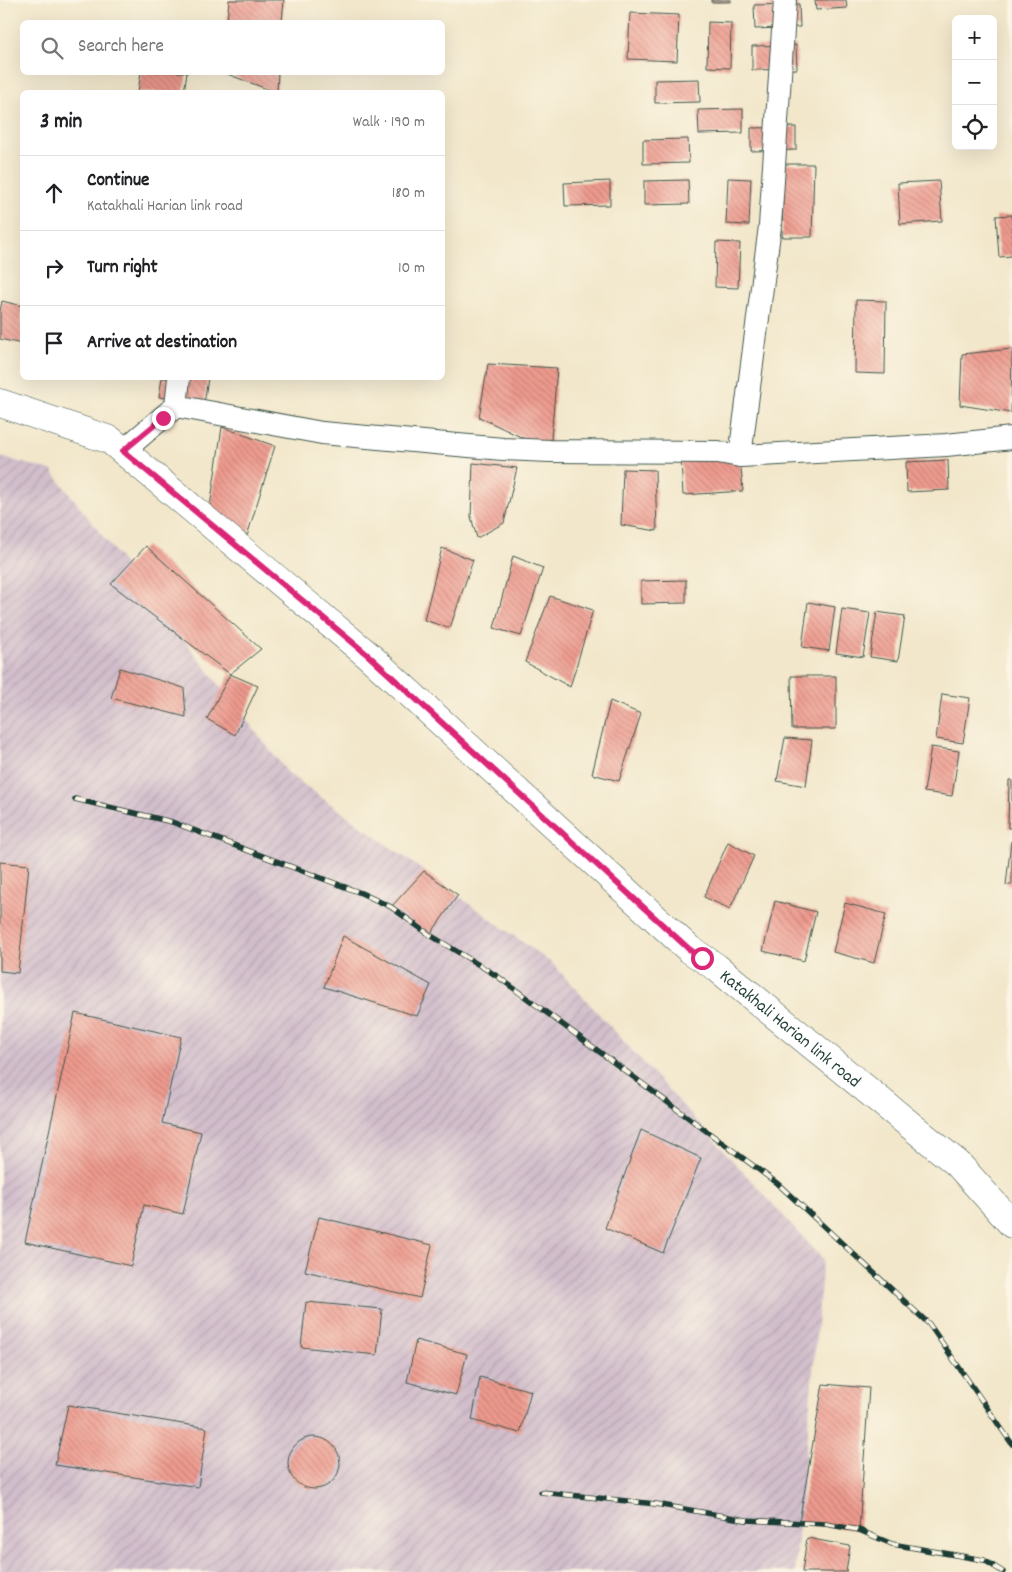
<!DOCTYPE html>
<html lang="en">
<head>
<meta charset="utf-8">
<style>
  body { margin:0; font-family:Dekko,sans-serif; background:#f6f6f6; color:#202124 }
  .controls { position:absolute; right:15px; top:15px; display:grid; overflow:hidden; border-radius:8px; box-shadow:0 5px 20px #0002 }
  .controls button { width:45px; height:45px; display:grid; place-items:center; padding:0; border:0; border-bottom:1px solid #e0e0e0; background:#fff; color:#202124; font:25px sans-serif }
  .stop { position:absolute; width:15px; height:15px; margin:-11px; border:4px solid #db2777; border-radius:50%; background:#fff }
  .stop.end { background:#db2777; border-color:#fff; box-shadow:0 1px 5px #0008 }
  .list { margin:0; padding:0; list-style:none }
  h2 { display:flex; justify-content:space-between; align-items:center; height:65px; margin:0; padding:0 20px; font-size:21px }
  h2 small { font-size:16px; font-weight:400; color:#757577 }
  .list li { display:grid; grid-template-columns:32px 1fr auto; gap:15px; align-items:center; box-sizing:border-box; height:75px; padding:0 20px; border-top:1px solid #e0e0e0 }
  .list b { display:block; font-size:19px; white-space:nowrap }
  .list p { margin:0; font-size:16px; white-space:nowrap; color:#757577 }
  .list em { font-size:16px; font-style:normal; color:#757577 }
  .icon { flex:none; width:28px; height:28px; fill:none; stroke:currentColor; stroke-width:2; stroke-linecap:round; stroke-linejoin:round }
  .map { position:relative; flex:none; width:1012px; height:1572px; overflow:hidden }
  .search { position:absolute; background:#fff; box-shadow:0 5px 20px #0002; left:20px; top:20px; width:425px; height:55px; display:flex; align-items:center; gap:12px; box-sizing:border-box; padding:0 18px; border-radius:8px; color:#757577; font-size:19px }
  .panel { position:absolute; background:#fff; box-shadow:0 5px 20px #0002; left:20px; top:90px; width:425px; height:290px; border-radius:8px }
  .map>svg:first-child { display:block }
  .industrial { fill:url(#industrial-furrows) }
  .building { fill:url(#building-back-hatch) }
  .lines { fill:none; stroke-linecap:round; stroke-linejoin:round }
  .minor-casing { stroke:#3f564b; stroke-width:24 }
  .tertiary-casing { stroke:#3f564b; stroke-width:29 }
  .minor { stroke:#fff; stroke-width:22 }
  .tertiary { stroke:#fff; stroke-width:28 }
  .rail-casing { stroke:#1f3d34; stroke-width:5.5 }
  .rail { stroke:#fcf5e5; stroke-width:4; stroke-dasharray:11; stroke-linecap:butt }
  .route { stroke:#db2777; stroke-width:6 }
  .labels { text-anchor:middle; stroke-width:4; stroke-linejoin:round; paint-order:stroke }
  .street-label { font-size:18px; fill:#1f3d34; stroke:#fcf5e5 }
</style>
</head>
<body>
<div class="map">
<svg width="1012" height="1572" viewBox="0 0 1012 1572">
  <defs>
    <pattern id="industrial-furrows" width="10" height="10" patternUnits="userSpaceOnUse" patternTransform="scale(1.25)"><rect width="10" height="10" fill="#d1bdcb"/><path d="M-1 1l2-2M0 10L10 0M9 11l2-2" fill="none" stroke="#b3a3af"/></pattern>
    <pattern id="building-back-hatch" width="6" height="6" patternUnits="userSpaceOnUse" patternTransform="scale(1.25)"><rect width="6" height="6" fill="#ef9a8e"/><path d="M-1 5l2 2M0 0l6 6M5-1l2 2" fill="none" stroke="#c17f75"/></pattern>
  </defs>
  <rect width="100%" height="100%" fill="#fcf5e5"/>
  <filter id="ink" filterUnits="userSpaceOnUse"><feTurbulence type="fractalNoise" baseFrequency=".02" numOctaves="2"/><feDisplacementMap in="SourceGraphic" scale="10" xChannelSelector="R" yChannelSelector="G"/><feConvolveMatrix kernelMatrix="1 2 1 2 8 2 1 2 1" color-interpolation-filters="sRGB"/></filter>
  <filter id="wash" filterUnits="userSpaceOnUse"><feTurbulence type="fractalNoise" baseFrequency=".0096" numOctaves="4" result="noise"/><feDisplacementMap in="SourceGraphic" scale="20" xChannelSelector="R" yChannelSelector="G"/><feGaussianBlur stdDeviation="1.12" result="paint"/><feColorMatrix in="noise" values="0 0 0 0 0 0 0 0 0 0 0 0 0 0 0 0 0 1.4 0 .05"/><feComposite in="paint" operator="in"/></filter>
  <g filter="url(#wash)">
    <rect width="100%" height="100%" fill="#f2e7cb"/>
    <path class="industrial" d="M0 457 51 470 289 774 553 964 823 1259 795 1572H0Z"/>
    <g id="blocks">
      <path class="building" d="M229 0H284L282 22H227Z
        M711 0H731V2H711Z
        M815 0H846L847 8 816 10Z
        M799 4 800 27 755 29 754 5Z
        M630 13 679 15 677 61 628 59Z
        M708 22 731 23 730 68 707 67Z
        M796 45 797 69 752 70V46Z
        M141 72H187L184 92H138Z
        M222 72H278L277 92H275Z
        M699 79 700 102 655 103V80Z
        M743 109V133L699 134 698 110Z
        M796 127V150L751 151V128Z
        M688 139 689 163 643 164V140Z
        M784 164H814L812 237H782Z
        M728 178 751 179 749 225 726 224Z
        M688 180 689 204 644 205V181Z
        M610 181V205L565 206 564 183Z
        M939 181 942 221 900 224 898 183Z
        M1012 215V256L999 257 996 216Z
        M716 242 740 243 738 288 715 287Z
        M856 300 886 301 885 374 855 373Z
        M2 301 22 306V344L0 339V311Z
        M1012 349 1011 413 960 405 962 354Z
        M488 364 557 368 550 451 479 417Z
        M162 378H208L204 404 159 397Z
        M222 427 275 446 247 536 210 507Z
        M740 456 743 491 683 495 681 460Z
        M948 460 949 490 907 492 906 462Z
        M473 463 517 468 504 523 477 538 471 517Z
        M623 469 655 470 657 531 621 525Z
        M146 546 261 649 230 674 111 584Z
        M442 548 473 560 450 628 424 620Z
        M513 556 543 568 521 636 494 628Z
        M686 580V603L641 604V581Z
        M550 596 593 610 570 687 525 662Z
        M808 602 835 607 829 651 802 647Z
        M842 609 870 613 863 657 836 653Z
        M877 612 905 616 898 661 870 657Z
        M120 668 184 688 186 717 111 698Z
        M230 674 258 686 235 735 207 719Z
        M791 676H836V729H792Z
        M942 694 970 698 963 743 936 739Z
        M610 701 641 714 619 781 592 774Z
        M785 738 812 740 806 786 777 781Z
        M931 747 959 751 952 796 924 792Z
        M1009 780H1012V828H1008Z
        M1011 841H1012V885H1006Z
        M728 842 754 856 730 909 704 897Z
        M0 862 29 865 18 973 0 971Z
        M424 871 458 895 430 935 391 907Z
        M775 901 816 912 804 961 763 951Z
        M845 903 886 914 874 963 833 952Z
        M343 936 431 985 417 1016 324 987Z
        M75 1013 181 1037 162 1123 201 1132 183 1214 144 1205 131 1266 25 1242Z
        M641 1130 701 1158 663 1253 605 1228Z
        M319 1217 432 1245 420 1298 305 1271Z
        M306 1302 382 1309 377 1355 301 1347Z
        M416 1340 467 1354 456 1395 407 1382Z
        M480 1377 531 1391 520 1433 472 1420Z
        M823 1384 869 1388 859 1530 799 1523Z
        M68 1405 207 1428 198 1487 55 1465Z
        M288 1463a26 26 0 1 1 52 0a26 26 0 1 1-52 0Z
        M807 1538 850 1546 846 1572H802Z"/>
    </g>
  </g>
  <g filter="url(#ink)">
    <use href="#blocks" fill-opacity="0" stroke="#3f564b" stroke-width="1"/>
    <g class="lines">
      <g class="minor-casing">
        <path id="minor" d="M179 378 176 406 322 433 503 449 550 451 718 452 740 456 946 445 1012 438
          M123 451 176 406
          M740 456 770 226 785 0"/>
      </g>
      <g class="tertiary-casing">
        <g id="tertiary">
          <path id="s1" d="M0 403 110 440 369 656 689 949 716 967 958 1164 1012 1224"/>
        </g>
      </g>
      <use href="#minor" class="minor"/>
      <use href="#tertiary" class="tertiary"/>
      <g class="rail-casing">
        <path id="rail" d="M75 799 172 822 361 893 391 907 430 935 497 976 778 1184 929 1324 1012 1444
          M541 1492 656 1504 746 1520 825 1524 859 1530 892 1544 984 1560 1003 1572"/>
      </g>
      <use href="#rail" class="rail"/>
    </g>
  </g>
  <g class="lines" filter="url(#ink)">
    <path class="route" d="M163 418 123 451 369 656 689 949 702 958"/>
  </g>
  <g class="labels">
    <g class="street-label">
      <text dy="6" stroke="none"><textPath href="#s1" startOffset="1016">Katakhali Harian link road</textPath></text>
    </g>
  </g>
</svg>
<div class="controls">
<button>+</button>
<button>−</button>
<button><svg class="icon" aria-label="locate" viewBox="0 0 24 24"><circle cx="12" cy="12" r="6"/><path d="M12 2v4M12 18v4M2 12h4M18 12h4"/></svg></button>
</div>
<div class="stop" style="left:702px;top:958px"></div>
<div class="stop end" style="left:163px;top:418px"></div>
<div class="search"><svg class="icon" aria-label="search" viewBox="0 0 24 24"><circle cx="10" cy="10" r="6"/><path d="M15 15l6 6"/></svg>Search here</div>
<section class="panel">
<h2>3 min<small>Walk · 190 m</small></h2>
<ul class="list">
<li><svg class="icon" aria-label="ahead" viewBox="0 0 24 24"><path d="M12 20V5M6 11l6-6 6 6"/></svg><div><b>Continue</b><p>Katakhali Harian link road</p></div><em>180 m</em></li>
<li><svg class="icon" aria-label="right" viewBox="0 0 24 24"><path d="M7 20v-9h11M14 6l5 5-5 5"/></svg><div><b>Turn right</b></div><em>10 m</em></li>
<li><svg class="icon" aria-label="arrive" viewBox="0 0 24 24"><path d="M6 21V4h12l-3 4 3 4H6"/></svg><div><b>Arrive at destination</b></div></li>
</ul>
</section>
</div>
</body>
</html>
